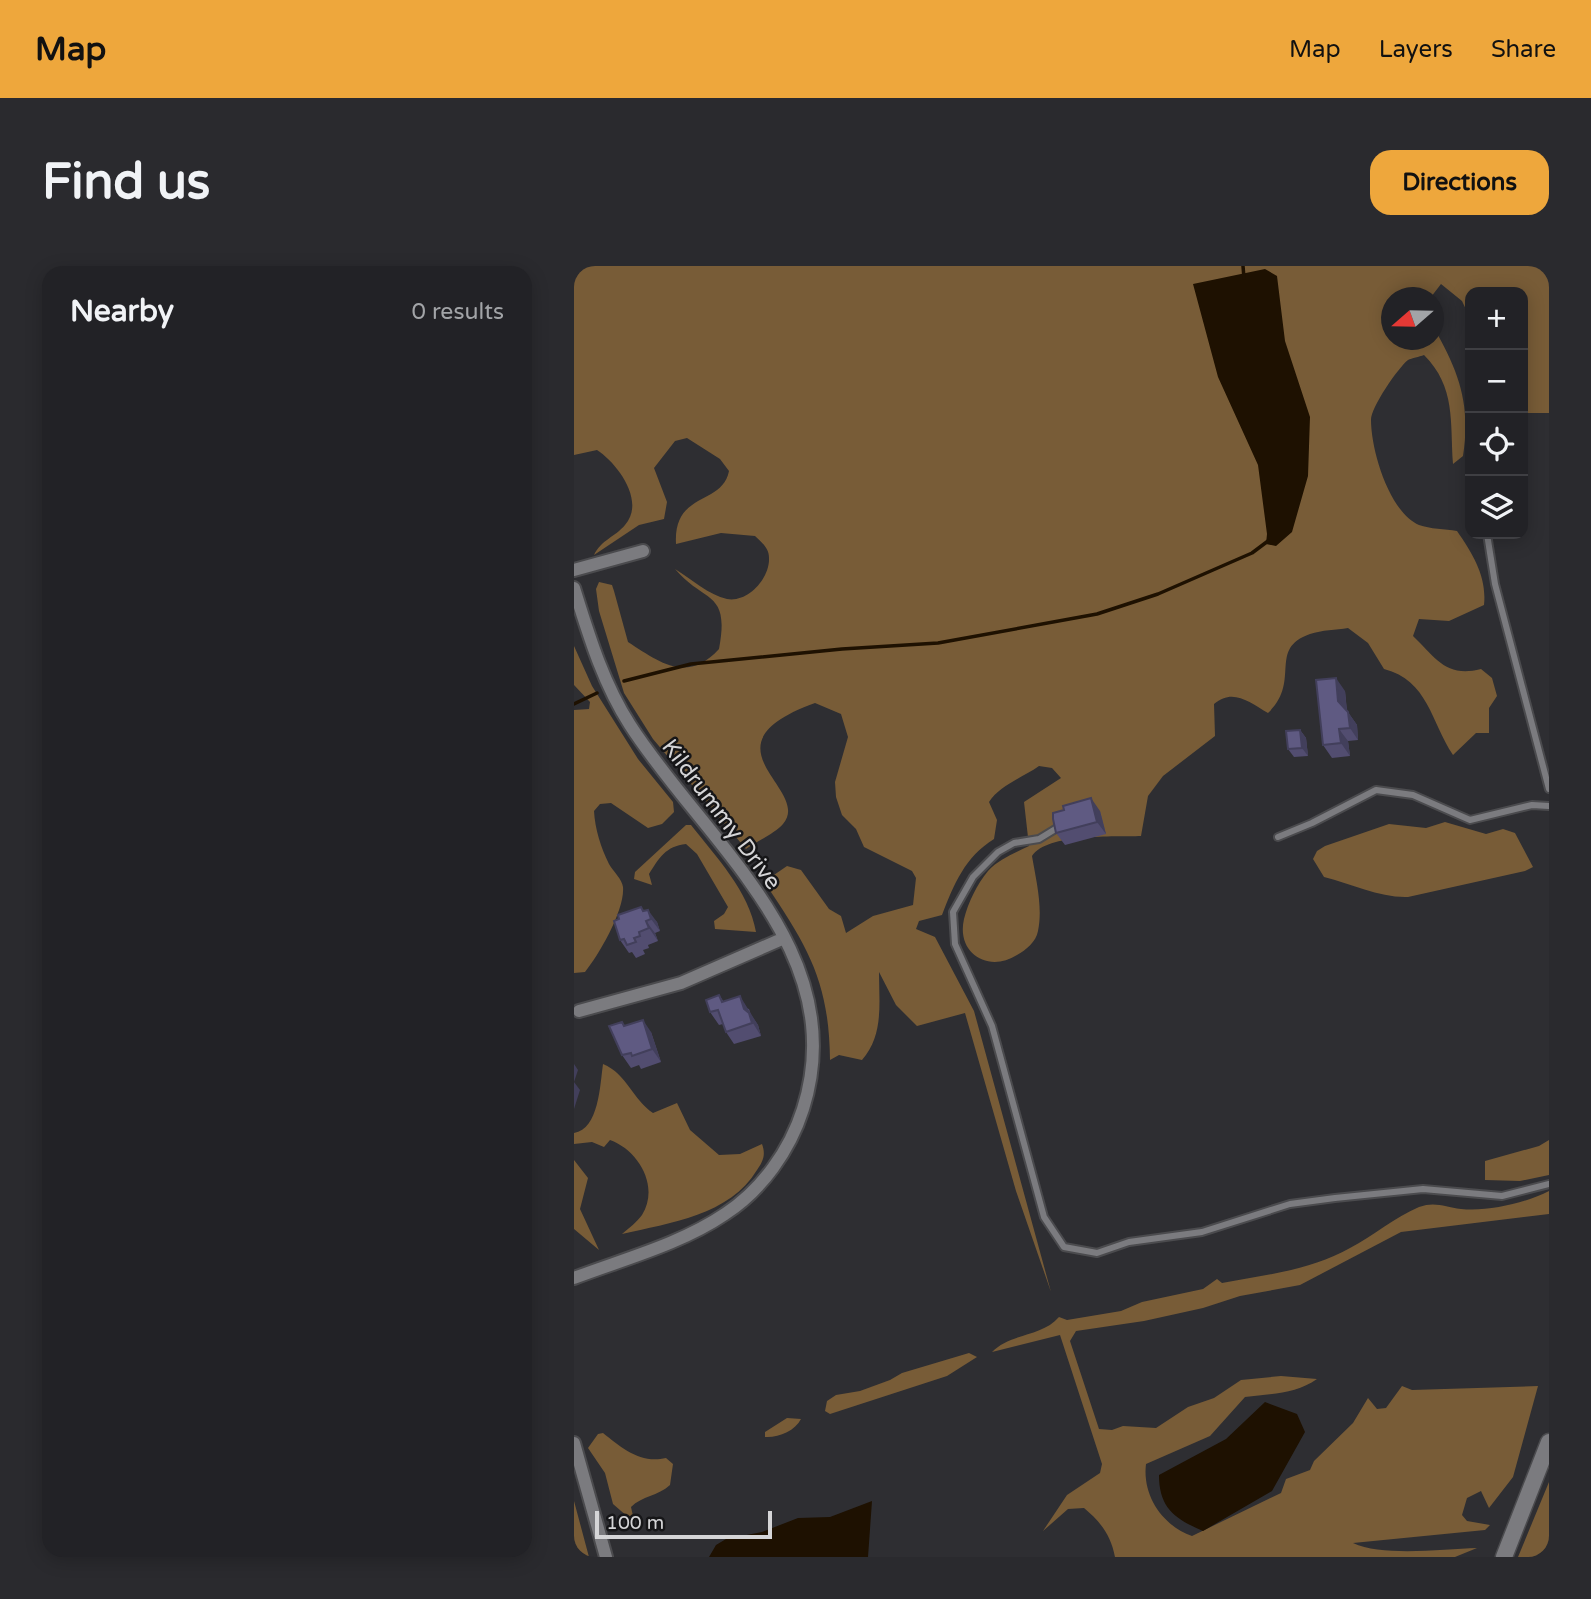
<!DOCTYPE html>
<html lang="en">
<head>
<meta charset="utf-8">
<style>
  body { margin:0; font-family:"Varela Round",sans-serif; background:#2a2a2e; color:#f1f3f6 }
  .controls { position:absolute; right:21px; top:21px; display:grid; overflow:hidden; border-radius:14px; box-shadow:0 4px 18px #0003 }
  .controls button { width:63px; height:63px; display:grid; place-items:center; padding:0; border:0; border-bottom:2px solid #3f3f43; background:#222226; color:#f1f3f6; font:35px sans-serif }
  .compass { position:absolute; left:807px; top:21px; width:63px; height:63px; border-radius:50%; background:#222226; box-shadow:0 4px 18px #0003; rotate:250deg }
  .scale { position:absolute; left:21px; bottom:18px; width:177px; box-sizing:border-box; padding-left:7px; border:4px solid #d5d5d7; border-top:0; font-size:19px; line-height:24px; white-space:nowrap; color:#d5d5d7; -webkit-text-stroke:5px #161618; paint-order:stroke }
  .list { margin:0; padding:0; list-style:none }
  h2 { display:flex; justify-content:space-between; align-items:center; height:91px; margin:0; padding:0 28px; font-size:30px }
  h2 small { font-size:23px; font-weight:400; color:#a2a4a7 }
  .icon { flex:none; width:38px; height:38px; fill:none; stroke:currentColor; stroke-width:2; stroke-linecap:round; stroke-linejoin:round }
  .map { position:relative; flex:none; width:975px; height:1291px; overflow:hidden; border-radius:21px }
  header { display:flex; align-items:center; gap:42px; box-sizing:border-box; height:98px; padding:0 35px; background:#eea73c; color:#111 }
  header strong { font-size:33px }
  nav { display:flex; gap:38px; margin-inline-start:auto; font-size:24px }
  .intro { display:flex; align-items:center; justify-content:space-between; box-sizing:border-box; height:168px; padding:0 42px }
  h1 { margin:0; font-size:49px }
  .button { padding:18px 32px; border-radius:21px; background:#eea73c; color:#111; font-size:24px; font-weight:700 }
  main { display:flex; gap:42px; padding:0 42px }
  aside { flex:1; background:#222226; border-radius:21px; box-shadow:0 4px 18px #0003 }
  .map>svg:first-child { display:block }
  .forest { fill:#785c37 }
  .water { fill:#1e1101 }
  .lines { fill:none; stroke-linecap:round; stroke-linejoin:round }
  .stream { stroke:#1e1101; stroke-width:3.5 }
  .service-casing { stroke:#4b4b4e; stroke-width:10 }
  .minor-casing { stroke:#4b4b4e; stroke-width:16 }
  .tertiary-casing { stroke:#4b4b4e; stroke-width:19 }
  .service { stroke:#7b7b7f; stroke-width:6 }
  .minor { stroke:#7b7b7f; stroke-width:12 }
  .tertiary { stroke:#7b7b7f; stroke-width:16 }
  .wall { fill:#524d70 }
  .shaded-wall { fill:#423f5b }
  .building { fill:#5f5a82; stroke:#423f5b; stroke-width:2 }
  .labels { text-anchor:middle; stroke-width:5; stroke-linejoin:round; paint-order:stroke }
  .street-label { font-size:23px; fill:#d5d5d7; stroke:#161618 }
</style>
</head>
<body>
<header>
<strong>Map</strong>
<nav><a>Map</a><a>Layers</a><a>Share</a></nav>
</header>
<div class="intro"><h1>Find us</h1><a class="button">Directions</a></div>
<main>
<aside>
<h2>Nearby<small>0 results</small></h2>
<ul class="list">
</ul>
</aside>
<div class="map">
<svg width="975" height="1291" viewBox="0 0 975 1291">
  <rect width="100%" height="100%" fill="#2e2e32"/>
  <path class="forest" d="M0 0H975V147H949V26H896V52L888 35 867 18 857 31 818 32V74H860V62C885 106 897 138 889 190L879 198C876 156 882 121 850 89 845 91 838 92 834 94 824 102 797 141 797 154 797 184 815 246 845 259 856 263 871 263 883 265 899 288 913 311 910 339L875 355 845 353 839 370C862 392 872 412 907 403L918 412 923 430 915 442V467H902L879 489C857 456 854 414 810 403L794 377 774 362C762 364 748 364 736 368 693 383 728 415 694 447 675 436 659 422 640 438L641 470 589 510 574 530 567 570C541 571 473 567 458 590 462 614 469 641 464 665 462 676 452 684 443 689 415 707 382 688 390 653 394 637 403 618 414 605 425 593 441 587 455 580L450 536 487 512 478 502 465 500C448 512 426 519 415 536L423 554 420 573C391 591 380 618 368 649L345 655 342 663 361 671 400 745 477 1026 442 925 391 747 343 760 322 739 305 706C305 737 310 769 288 794L265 789 256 794C255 716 235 683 193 620L197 611 213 600 227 604 255 643 267 650 272 667 299 650 339 639 342 612 338 605 290 581 282 563 268 549 262 531 261 516 274 471 267 448 241 437C122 480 239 523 209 558 200 568 183 575 172 583L79 473 50 427 25 345 22 323 25 316 38 319 40 325 54 376C85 396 113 418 145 383 156 324 131 338 101 303 117 313 135 329 153 333 174 337 196 312 195 292 195 282 188 277 181 270L147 267 102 278C99 225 148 240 155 205L146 193 113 172 101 175 80 202 93 236 90 253 65 259 20 289C27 274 41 271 51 259 72 235 43 197 23 184L0 189Z
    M0 380 18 420 64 493 99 536 100 546 88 558 74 562 37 537 26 538 20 545C21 563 27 582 35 598 39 605 48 613 49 621 51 644 25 689 11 706L0 707V444L15 443 16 436 0 419Z
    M871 556 912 568 929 563 941 567 959 601 951 605 834 631C806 632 778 618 750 611L739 593 743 585 751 580 815 558 852 562Z
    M112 559H117C142 591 175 625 182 666L141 663 140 655 150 648 154 641 123 588 112 578C92 580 85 592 75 608L78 619 60 613 61 606Z
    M29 798C53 808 59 834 79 847L103 837 116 864 145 889 166 888 188 878C192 889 189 895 183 904 156 949 96 957 48 968 55 962 63 956 68 949 86 920 64 884 36 874L30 881 18 876 0 878V867C25 863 26 819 29 798Z
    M975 874V909L946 915 911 914V895L965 880Z
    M0 894 14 912 6 943 25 984 0 963Z
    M975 925V948L827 966 726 1019 666 1030 629 1042 570 1055 502 1065 496 1075 525 1163 538 1164 549 1160 582 1162 614 1141 640 1132 667 1114 707 1110 743 1113C722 1128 696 1128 671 1131L636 1170 572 1198C568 1230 589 1260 618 1270L707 1227 712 1213 736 1204 740 1195 779 1157 794 1132 803 1143 812 1142 828 1120 838 1124 964 1120 939 1211 915 1242 907 1225 893 1232 888 1249 893 1255 916 1259 911 1264 779 1277C809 1291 869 1283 903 1282L881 1291H541C537 1270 527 1256 510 1242L494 1243 469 1265 493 1229 526 1207 528 1198 486 1069 418 1086C436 1067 468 1071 485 1051L493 1054 547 1045 568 1036 629 1023 643 1013 648 1017C692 1009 737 1004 776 982 799 970 821 951 845 941 861 935 871 941 887 943 913 946 952 937 975 925Z
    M395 1087 403 1091 373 1110 256 1148 251 1145 253 1135 262 1129 286 1125 316 1114 328 1107Z
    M213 1152 227 1153C221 1165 204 1172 191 1171V1166Z
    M29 1167C48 1182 66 1198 92 1192L99 1198 96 1219C84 1230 68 1230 57 1241L59 1250 54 1251 39 1238 31 1207 14 1182 24 1168Z
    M975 1216V1291H944Z
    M0 1235 15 1291H0Z"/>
  <path class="water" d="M691 3 703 10 711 75 736 151 734 210 718 266 702 280 692 278 693 268 684 199 644 111 619 18Z
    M691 1136 723 1148 731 1166 698 1225 629 1265C601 1253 585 1242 585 1209L652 1173Z
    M298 1235 294 1291H135L142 1279 152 1273 188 1266 224 1252 256 1251Z"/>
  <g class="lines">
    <path class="stream" d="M669 0 670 12
      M50 415 117 398 268 383 364 377 523 348 584 328 678 287 694 275
      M0 438 23 427"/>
    <g class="service-casing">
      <path id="service" d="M913 268 921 318 975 523
        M483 562 465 573 440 577 424 586 399 611 379 646 381 678 418 760 470 951 490 981 523 987 555 976 628 966 716 938 761 932 849 923 928 930 975 918
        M704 571 738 557 802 524 839 529 896 554 958 539 975 540"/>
    </g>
    <g class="minor-casing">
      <path id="minor" d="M0 304 69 285
        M0 322C15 370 29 417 56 459 131 576 279 685 229 843 216 884 188 924 151 948 107 978 50 993 0 1012
        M5 745 107 717 208 673
        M0 1177 32 1291"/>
    </g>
    <g class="tertiary-casing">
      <path id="tertiary" d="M930 1291 975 1176"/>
    </g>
    <use href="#service" class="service"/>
    <use href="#minor" class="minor"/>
    <use href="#tertiary" class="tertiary"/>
  </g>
  <path class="wall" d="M771 425 773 445 783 459 784 474 774 475 776 490 758 492 749 479Z
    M726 464 732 472 734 490 720 491 714 483Z
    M526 545 532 568 491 579 482 567Z
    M70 645 83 656 86 665 81 667 84 675 74 679 75 682 69 684 71 688 62 692 58 686 55 687 46 674Z
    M145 729 150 736 175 743 177 749 184 759 187 770 160 778 152 766 149 758 145 759 136 746Z
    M51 760 77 766 87 796 67 803 65 799 57 802 48 789Z"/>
  <path class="shaded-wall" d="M762 412 771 425 773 447 764 435Z
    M774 446 783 459 784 474 776 462Z
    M765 463 774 475 776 490 767 477Z
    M726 464 732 472 734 490 728 482Z
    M517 532 526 545 532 568 523 556Z
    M74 644 83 656 86 665 77 653Z
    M72 655 81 667 84 675 75 662Z
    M166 730 184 759 187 770 170 743Z
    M69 754 77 766 87 796 78 783Z
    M0 798 4 804 0 816 6 824 0 843Z"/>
  <path class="building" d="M762 412 764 435 774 446 776 462 765 463 767 477 749 479 742 414Z
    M726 464 728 482 714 483 712 465Z
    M517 532 523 556 482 567 479 553V547L490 544 489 540Z
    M67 641 69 645 74 644 77 653 72 655 75 662 65 666 66 670 60 672 62 676 53 679 50 673 46 674 40 655 45 653 44 649Z
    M145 729 148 736 166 730 170 743 175 747 178 757 152 766 144 744 136 746 132 734Z
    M69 754 78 783 58 790 57 787 48 789 35 760 48 756 50 760Z"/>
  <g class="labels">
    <g class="street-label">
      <text transform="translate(148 548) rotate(53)" y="8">Kildrummy Drive</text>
    </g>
  </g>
</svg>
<div class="controls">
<button>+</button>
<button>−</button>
<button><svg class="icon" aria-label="locate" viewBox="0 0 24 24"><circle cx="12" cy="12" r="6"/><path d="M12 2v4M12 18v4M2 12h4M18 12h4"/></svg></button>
<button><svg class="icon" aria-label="layers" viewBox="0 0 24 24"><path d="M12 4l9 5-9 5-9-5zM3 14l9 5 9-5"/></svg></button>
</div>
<svg class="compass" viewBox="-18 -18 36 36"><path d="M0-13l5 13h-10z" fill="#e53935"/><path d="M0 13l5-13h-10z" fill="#a2a4a7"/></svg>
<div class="scale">100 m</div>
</div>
</main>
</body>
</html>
